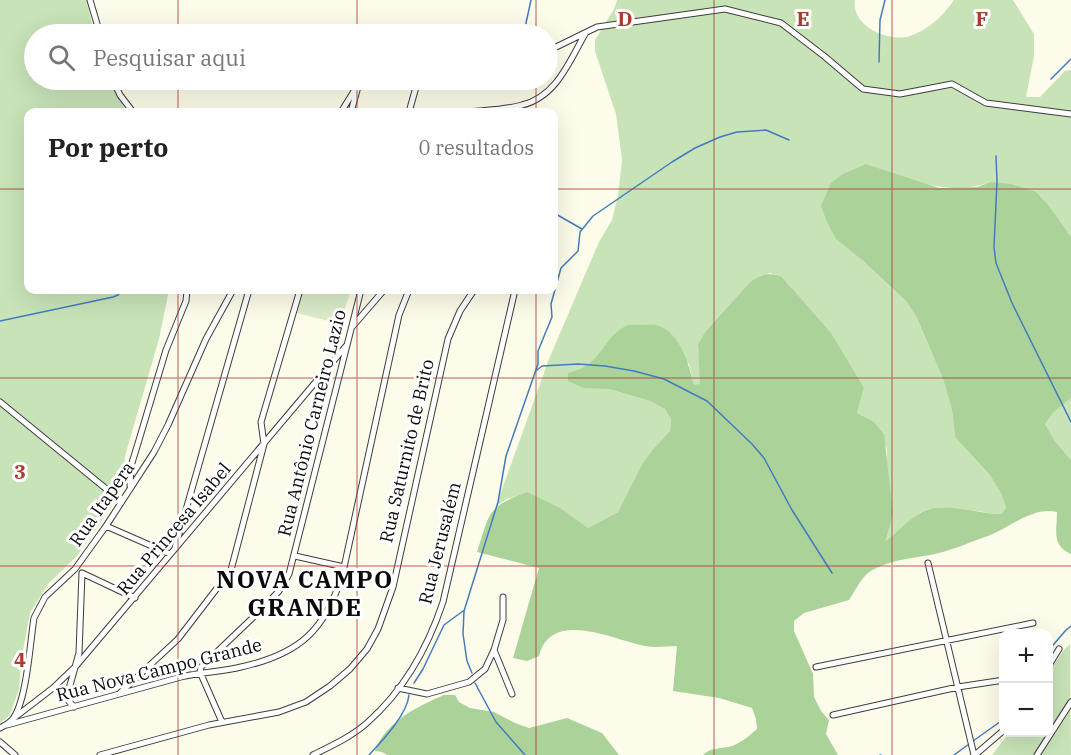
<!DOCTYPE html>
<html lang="pt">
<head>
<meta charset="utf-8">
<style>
  body { margin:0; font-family:"IBM Plex Serif",serif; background:#f2f2f2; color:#222 }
  .controls { position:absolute; right:18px; bottom:18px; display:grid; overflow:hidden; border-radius:12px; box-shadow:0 6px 24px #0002 }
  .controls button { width:54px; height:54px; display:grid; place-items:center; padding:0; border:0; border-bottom:2px solid #e0e0e0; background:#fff; color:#222; font:30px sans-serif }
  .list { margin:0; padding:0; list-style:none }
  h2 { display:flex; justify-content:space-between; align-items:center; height:78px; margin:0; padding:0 24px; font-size:26px }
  h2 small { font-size:20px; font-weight:400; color:#767676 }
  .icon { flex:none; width:33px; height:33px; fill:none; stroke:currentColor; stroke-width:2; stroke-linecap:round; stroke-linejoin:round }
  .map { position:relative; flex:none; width:1071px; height:755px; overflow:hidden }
  .search { position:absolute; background:#fff; box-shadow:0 6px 24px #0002; left:24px; top:24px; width:534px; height:66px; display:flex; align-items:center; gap:15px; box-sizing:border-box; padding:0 21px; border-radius:33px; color:#767676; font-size:22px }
  .panel { position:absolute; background:#fff; box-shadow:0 6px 24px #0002; left:24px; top:108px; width:534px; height:186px; border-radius:12px }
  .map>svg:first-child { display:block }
  .green { fill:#c8e3b8 }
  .forest { fill:#abd299 }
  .pitch { fill:#daebc8 }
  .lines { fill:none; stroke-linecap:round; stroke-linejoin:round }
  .stream { stroke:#437cbe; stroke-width:1.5 }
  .minor-casing { stroke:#3d3d3d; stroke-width:7 }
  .minor { stroke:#fff; stroke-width:5 }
  .grid { fill:none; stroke:#aa3d32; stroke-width:1.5; stroke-opacity:0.55 }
  .labels { text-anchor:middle; stroke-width:6; stroke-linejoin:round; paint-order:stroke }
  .street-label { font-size:18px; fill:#0a0a0a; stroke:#fff }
  .district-label { font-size:24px; font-weight:bold; letter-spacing:1.5px; fill:#0a0a0a; stroke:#fff }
  .grid-label { font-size:20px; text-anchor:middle; font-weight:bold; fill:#aa3d32; stroke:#fff; stroke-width:6; stroke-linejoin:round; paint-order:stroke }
</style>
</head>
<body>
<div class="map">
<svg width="1071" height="755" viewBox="0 0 1071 755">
  <rect width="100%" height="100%" fill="#fdfcea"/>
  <path class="green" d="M0 0H87L94 34H34V80H112L126 112H28V290H169L159 339 125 456 123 487 110 509 77 556 48 584 30 613 22 656 19 689 10 715 0 723Z
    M617 0H855C851 26 888 43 910 36 928 30 944 15 954 0H1013L1034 34V56L1026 97H1040L1065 71 1071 70V237L1063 227 990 182C947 198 907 178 866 164L861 259 906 301 917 318 943 379 952 410 955 437 989 474 1001 493 1006 508 1001 514C979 513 942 502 921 512 910 518 895 534 885 543L887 449 873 421 857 413 864 388 790 286 781 276 770 273 749 283 705 332 698 344 701 384 694 386 689 364 615 334 597 359 579 371 584 387 609 389 650 401 666 409 671 419 670 431 654 448 618 512 588 528 527 492 507 499 496 506 549 359 599 242 612 220 618 196 622 160 616 114 595 51V40L614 9Z
    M1071 398V460L1055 441 1045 424 1053 413Z
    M1070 644 1071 755H992L1009 733 1048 732 1049 672 1063 651Z"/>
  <path class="forest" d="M866 164 939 188 978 187 990 182 1011 184 1036 192 1049 206 1071 237V398L1053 413 1045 424 1055 441 1071 460V554C1051 545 1057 531 1057 512 1033 506 1009 528 988 536 972 541 956 549 939 553 915 559 890 558 868 573 860 580 855 591 849 600L804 613 794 621V631L813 674 814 697 821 711 829 720 826 734 838 755H703C710 747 722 749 732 746 742 742 749 736 757 729L756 719 752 708 719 698 673 691 677 646C667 646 655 648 645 646 614 640 551 608 539 656L527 661 513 658 539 568 477 552C490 513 486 507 527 492L560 508 588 528 618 512 642 465 654 448 670 431 671 419 665 409 650 401 609 389 584 388 568 381V373C603 365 600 341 624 327 629 324 636 325 642 325 646 325 652 324 656 325 680 331 689 365 694 385L700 384 698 344 705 332 749 283C760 275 768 272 781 276L831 333 864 388 857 413 873 421 884 434 893 514 885 542C896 534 910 517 922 512 944 501 978 514 1001 514L1006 508 1001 493 989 474 955 437 952 410 943 379 917 318 906 301 861 259 836 239 827 222 821 206 831 183 843 174Z
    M444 695H455L459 702 470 708 494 712 515 723 529 728 567 718 602 733 619 755H387L382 752 375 751C386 721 417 707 444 695Z"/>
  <path class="pitch" d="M303 290H351L340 324 297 313Z"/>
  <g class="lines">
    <path class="stream" d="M528 34 526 23 531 0
      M879 62 880 20 885 0
      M1051 79 1071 59
      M996 156 997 181 994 247 996 263 1012 303 1071 422
      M554 213 582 229
      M0 321 113 297 118 295 121 290
      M537 370 542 366 578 364 605 366 634 371 664 379 707 401 752 444 764 458 792 510 832 573
      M1048 651 1066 630 1071 626
      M472 673 467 661 463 634 464 611 498 502 506 456 538 364V351L552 317 551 304 561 268 578 251 580 232 593 216 672 162 695 148 720 137 737 132 766 130 789 140
      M414 683 423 669 444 625 463 611
      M475 683 496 722 525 755
      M973 741 1004 719
      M369 755C382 741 407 715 409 695
      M880 755H881
      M954 755 969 744"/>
    <g class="minor-casing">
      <path id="minor" d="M90 0 100 34
        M548 51 597 27 725 9 781 23 824 56 863 89 900 94 952 84 986 103 1071 114
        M113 80 120 95 133 112
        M341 112 359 83 367 80
        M351 112 359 83 351 80
        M409 112 418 80
        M470 112C487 110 505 110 522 105 556 97 569 62 585 34
        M352 327 384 290
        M0 402 121 501
        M130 486 131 466 139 440 166 350 186 301 187 290
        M106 526 170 554
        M175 548 249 290
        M295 556 344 567
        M928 563 974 755
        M82 573 135 598
        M494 650 512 694
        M816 667 1033 623
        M1048 667 1059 649
        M398 688 427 694 469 682 485 669 494 650 503 620V597
        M120 693 178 639 231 570 264 444 261 422 300 290
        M74 707 67 699V696L79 653 82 573
        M833 715 958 687 1004 680
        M14 718 53 688 76 666 346 346
        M222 722 200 672 201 667 264 607 279 591 289 574 361 290
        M7 725 181 677C200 672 221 672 241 667 300 654 326 630 343 572L399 315 409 290
        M0 728C4 726 8 724 12 720 27 702 30 642 34 618L45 597 75 569 106 526 154 452 168 425 206 339 233 290
        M0 742 15 755
        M100 755 209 725 279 712 306 702 330 686 350 669 367 649 378 629 393 587 448 339 460 311 474 290
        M313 755C331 746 353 736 368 722 404 690 428 647 443 602L515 290
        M975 755 1004 730
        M1037 755 1071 702"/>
    </g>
    <use href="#minor" class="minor"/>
  </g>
  <path class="grid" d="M178 0V34M357 0V34M536 0V34M714 0V755M892 0V755M178 80V112M357 80V112M536 80V112M0 189H28M554 189H1071M178 290V755M357 290V755M536 290V755M0 378H1071M0 566H1071"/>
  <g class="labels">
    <g class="street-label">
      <text transform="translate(312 423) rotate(-76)" y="6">Rua Antônio Carneiro Lazio</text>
      <text transform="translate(407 451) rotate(-77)" y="6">Rua Saturnito de Brito</text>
      <text transform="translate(102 504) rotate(-55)" y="6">Rua Itapera</text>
      <text transform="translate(174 529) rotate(-50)" y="6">Rua Princesa Isabel</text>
      <text transform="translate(440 543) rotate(-76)" y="6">Rua Jerusalém</text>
      <text transform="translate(159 670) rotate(-14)" y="6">Rua Nova Campo Grande</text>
    </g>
    <g class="district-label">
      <text x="305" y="588">NOVA CAMPO<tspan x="305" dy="28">GRANDE</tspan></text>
    </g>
  </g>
  <g class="grid-label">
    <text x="625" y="26">D</text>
    <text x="803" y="26">E</text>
    <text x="982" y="26">F</text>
    <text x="20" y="479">3</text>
    <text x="20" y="667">4</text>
  </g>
</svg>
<div class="controls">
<button>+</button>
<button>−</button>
</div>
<div class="search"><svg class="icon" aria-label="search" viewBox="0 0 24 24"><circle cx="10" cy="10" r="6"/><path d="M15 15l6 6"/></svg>Pesquisar aqui</div>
<section class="panel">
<h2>Por perto<small>0 resultados</small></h2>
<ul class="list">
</ul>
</section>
</div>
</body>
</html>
